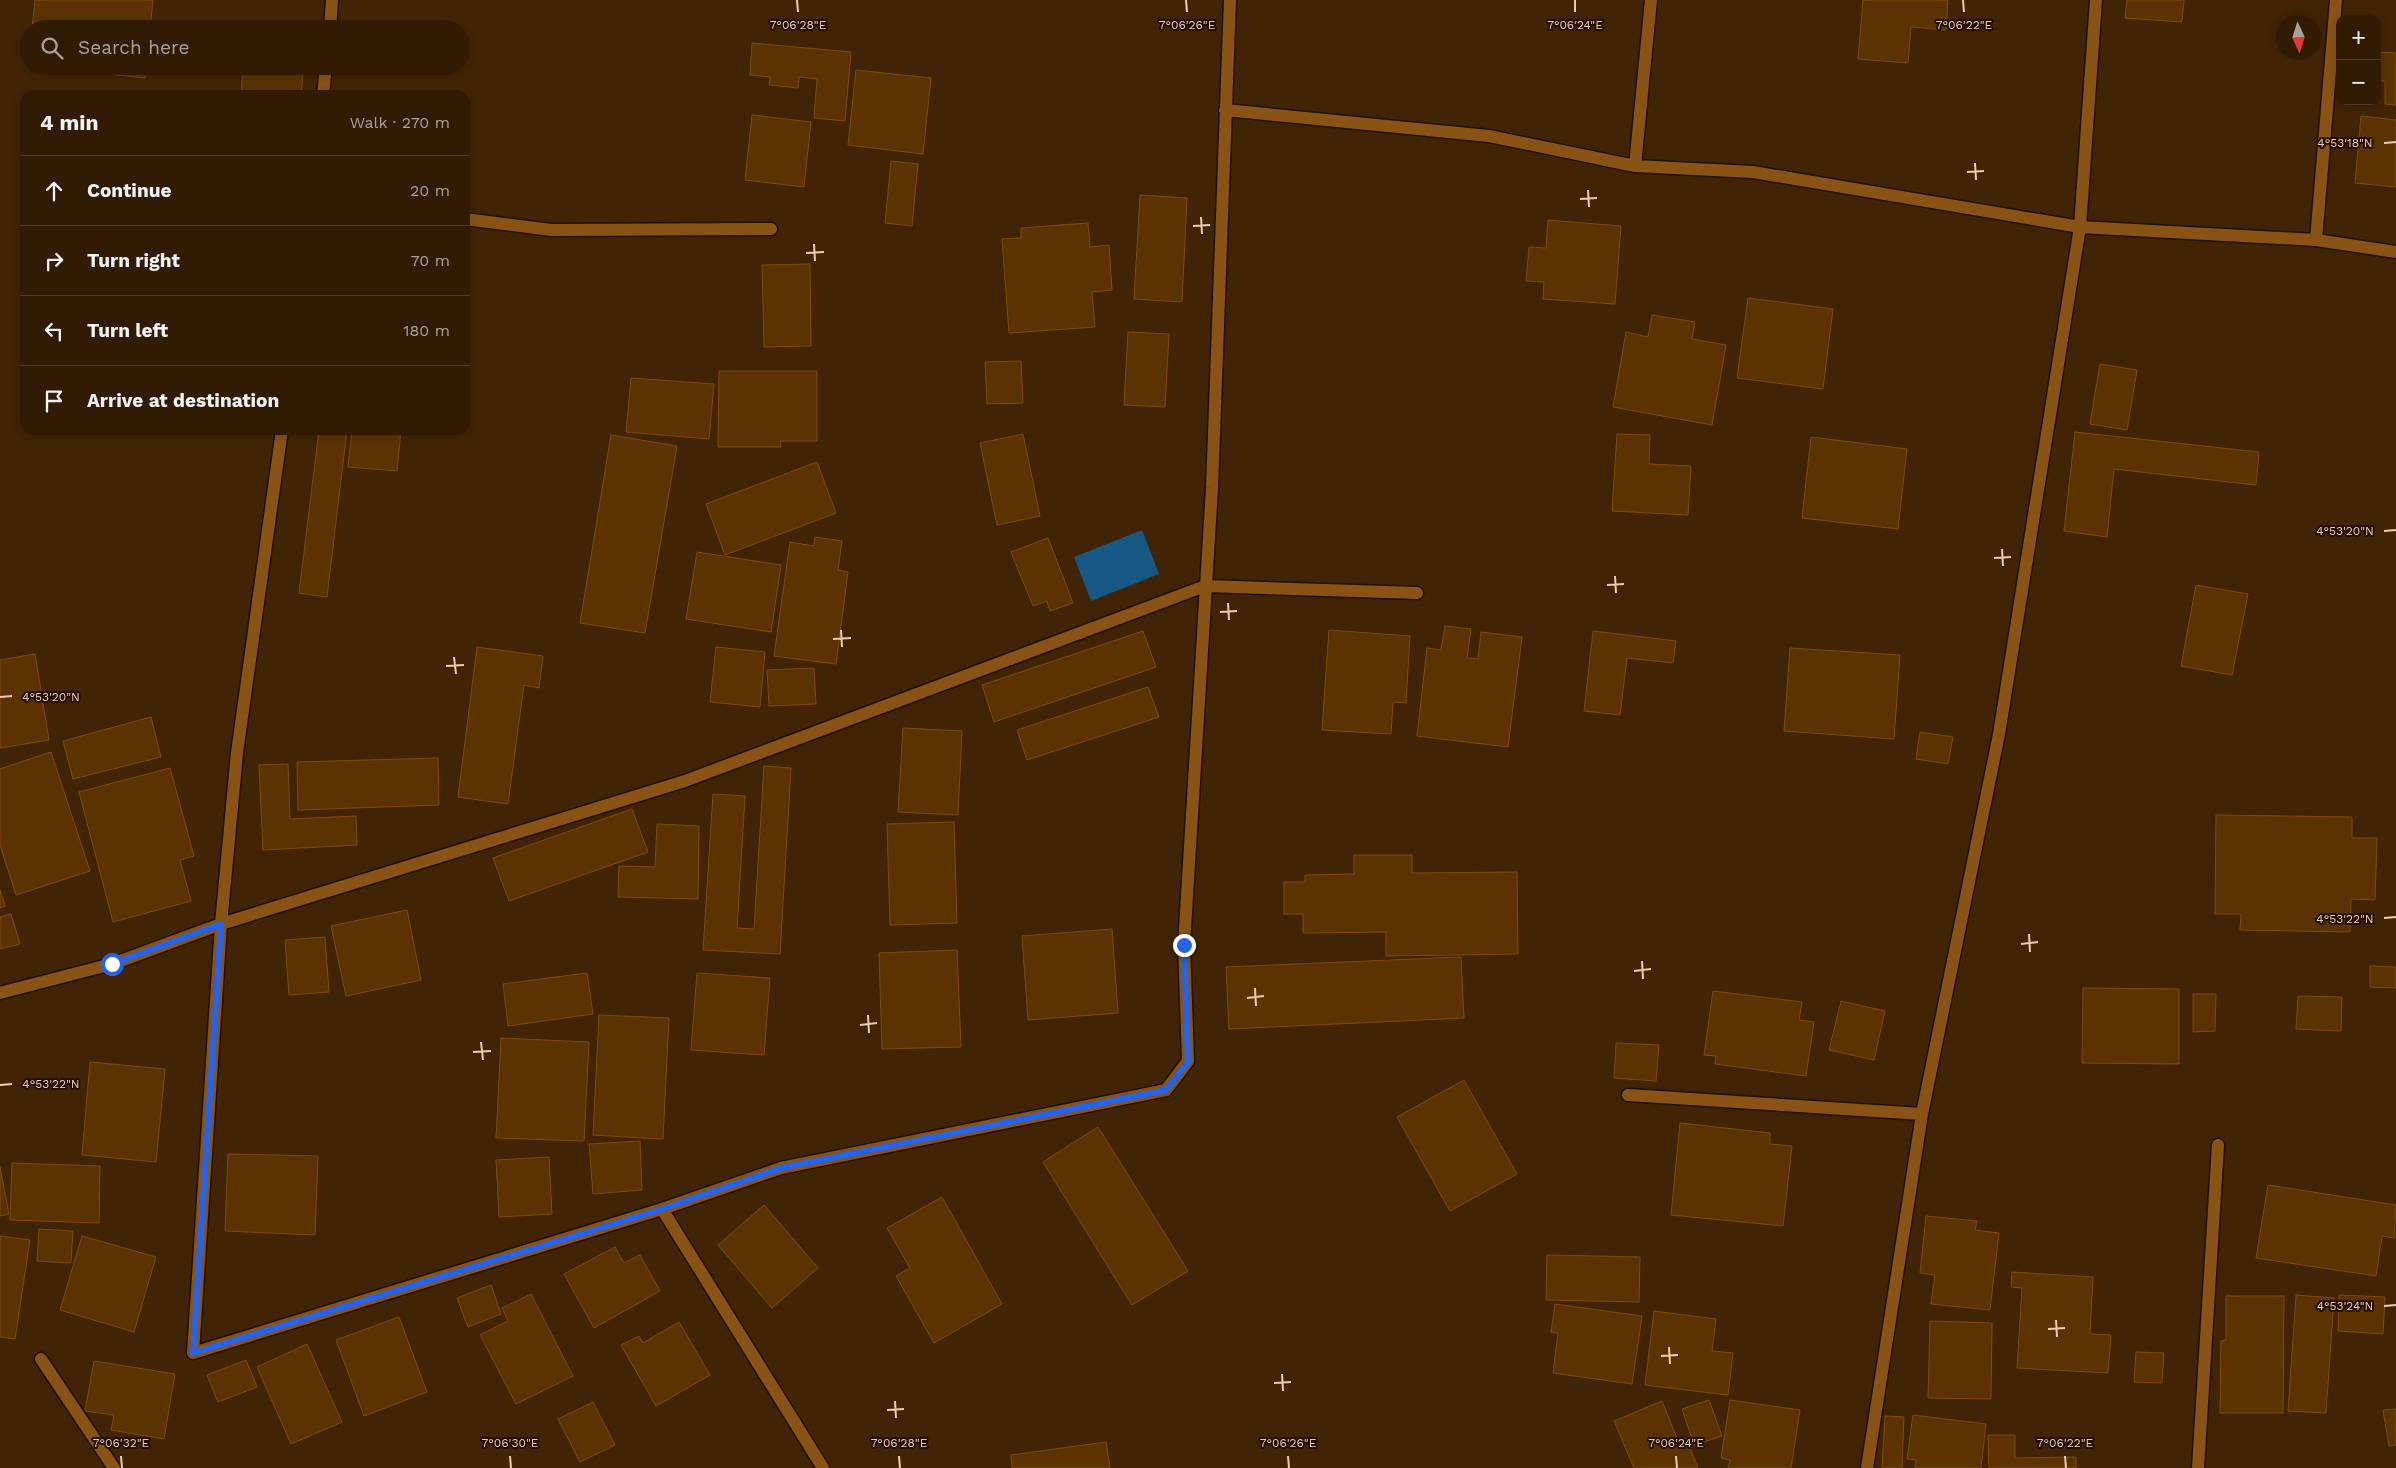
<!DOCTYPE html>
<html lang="en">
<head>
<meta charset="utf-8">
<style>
  body { margin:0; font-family:"Work Sans",sans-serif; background:#39240e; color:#f1f3f6 }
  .controls { position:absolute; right:15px; top:15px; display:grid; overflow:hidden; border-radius:10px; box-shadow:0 2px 8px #0003 }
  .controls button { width:45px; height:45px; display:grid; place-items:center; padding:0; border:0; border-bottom:1px solid #4c3926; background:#311b04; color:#f1f3f6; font:25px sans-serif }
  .compass { position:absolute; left:2276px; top:15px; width:45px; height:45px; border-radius:50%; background:#311b04; box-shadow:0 2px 8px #0003; rotate:176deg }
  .stop { position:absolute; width:15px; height:15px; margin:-11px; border:4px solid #2563eb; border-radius:50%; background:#fff }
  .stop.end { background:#2563eb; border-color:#fff; box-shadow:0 1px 5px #0008 }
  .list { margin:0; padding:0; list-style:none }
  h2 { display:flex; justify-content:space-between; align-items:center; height:65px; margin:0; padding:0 20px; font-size:21px }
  h2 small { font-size:16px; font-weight:400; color:#a8a19a }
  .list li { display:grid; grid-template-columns:32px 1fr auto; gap:15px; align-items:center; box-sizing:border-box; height:70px; padding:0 20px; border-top:1px solid #4c3926 }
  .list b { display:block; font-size:19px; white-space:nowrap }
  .list em { font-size:16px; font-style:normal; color:#a8a19a }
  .icon { flex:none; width:28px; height:28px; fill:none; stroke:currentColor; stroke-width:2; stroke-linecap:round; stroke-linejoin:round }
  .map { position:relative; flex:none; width:2396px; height:1468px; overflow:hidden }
  .search { position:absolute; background:#311b04; box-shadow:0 2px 8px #0003; left:20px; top:20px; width:450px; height:55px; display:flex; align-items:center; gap:12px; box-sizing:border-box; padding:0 18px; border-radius:28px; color:#a8a19a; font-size:19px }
  .panel { position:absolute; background:#311b04; box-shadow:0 2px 8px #0003; left:20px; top:90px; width:450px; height:345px; border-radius:15px }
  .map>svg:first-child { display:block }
  .water { fill:#165883 }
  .building { fill:#5b3302; stroke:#814a09 }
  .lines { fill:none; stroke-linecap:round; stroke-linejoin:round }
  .minor-casing { stroke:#211001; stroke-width:15 }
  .minor { stroke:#8a5316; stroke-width:12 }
  .route { stroke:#2563eb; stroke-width:6 }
  .ticks { fill:none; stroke:#edcdb2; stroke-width:2 }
  .ticks-label { font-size:12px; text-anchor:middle; fill:#edcdb2; stroke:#240e00; stroke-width:4; stroke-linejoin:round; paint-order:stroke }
</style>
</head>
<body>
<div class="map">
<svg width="2396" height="1468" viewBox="0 0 2396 1468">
  <rect width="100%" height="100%" fill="#412405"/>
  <path class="water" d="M1142 530 1159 574 1091 601 1074 557Z"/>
  <path class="building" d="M35 0H153L150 29H32Z
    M1863 0H1948L1946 30 1911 27 1908 63 1858 59Z
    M2127 0H2184L2182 22 2125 18Z
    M752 43 851 52 845 121 814 118 817 79 799 77 798 88 769 85 770 77 750 75Z
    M2377 52 2396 53V105L2385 104V81H2377Z
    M35 66H146L145 78Z
    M243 66H304L301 95H241Z
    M856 70 931 78 923 154 848 145Z
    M752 115 811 122 804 187 745 180Z
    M2361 116 2396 120V187L2355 183Z
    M891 161 918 164 912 226 885 223Z
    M1140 195 1187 198 1182 302 1134 299Z
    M1548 220 1621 226 1615 304 1543 299 1544 282 1526 281 1529 247 1546 248Z
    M1088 223 1090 247 1109 245 1112 290 1092 292 1095 327 1009 333 1002 239 1021 238V228Z
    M810 264 811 346 764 347 762 265Z
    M1748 298 1833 309 1823 389 1737 378Z
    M1652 315 1695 322 1692 339 1726 345 1712 425 1613 407 1626 332 1648 337Z
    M1128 332 1169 334 1165 407 1124 405Z
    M1021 361 1023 403 987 404 985 362Z
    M2100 364 2137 370 2127 430 2090 424Z
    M719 371H817V441H780L781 447H718Z
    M631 378 714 384 709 439 626 432Z
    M319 430H347L327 597 299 593Z
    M352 430H401L397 471 348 467Z
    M2075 432 2259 452 2256 485 2114 469 2107 537 2064 531Z
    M1023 434 1040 516 997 525 980 443Z
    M1617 434 1650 435 1649 464 1691 466 1688 515 1612 511Z
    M611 435 677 446 645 633 580 623Z
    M1811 437 1907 449 1898 529 1802 518Z
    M817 462 836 513 725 555 706 504Z
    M815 537 842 541 838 570 848 572 836 664 774 656 790 542 814 546Z
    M1048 538 1073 603 1050 611 1047 601 1033 606 1011 552Z
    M697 552 781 565 771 632 686 619Z
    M2196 585 2248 594 2232 675 2181 666Z
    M1445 626 1471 629 1467 658 1478 659 1481 632 1522 637 1508 747 1417 736 1427 648 1441 650Z
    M1329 630 1410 636 1406 703 1393 702 1391 734 1322 730Z
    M1143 631 1156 667 994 722 982 685Z
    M1593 631 1676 641 1673 663 1627 658 1620 715 1584 711Z
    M477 647 543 656 539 688 524 685 508 804 458 797Z
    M716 647 765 652 760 707 710 702Z
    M1790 648 1900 655 1894 739 1784 731Z
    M35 654 49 740 0 748V660Z
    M814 668 816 704 769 706 767 670Z
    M1148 687 1159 717 1027 760 1017 730Z
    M151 717 161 757 73 779 63 741Z
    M903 728 962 731 958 815 898 812Z
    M1920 732 1953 737 1948 764 1916 759Z
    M51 752 90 871 16 895 0 845V769Z
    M438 758 439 805 298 810 297 762Z
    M288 764 290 819 356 816 357 845 263 850 259 765Z
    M764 766 791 768 780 954 703 950 713 794 745 796 737 928 754 929Z
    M170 768 194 856 180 860 191 901 113 922 79 792Z
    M632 809 648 852 509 901 493 858Z
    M2216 815 2352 817V838H2377L2375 900 2351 899 2350 932 2240 930 2241 914H2215Z
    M954 822 957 923 890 925 887 824Z
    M657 824 699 826 698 899 618 897 619 866 655 867Z
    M1354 855H1412V873L1517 872 1518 954 1386 956V932L1303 933V914H1284V882H1305V875L1354 874Z
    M0 890 5 906 0 908Z
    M407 910 421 980 346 996 331 926Z
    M11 914 20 944 0 949V917Z
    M1112 929 1118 1013 1028 1020 1022 936Z
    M325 937 329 992 289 995 285 940Z
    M957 950 961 1047 882 1049 879 953Z
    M1461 957 1464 1018 1229 1029 1226 967Z
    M2370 966 2396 967V988L2370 987Z
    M587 973 593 1014 508 1026 503 984Z
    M697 973 770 978 764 1055 691 1050Z
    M2083 988 2179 989V1064L2082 1063Z
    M1713 991 1802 1002 1799 1020 1814 1022 1806 1076 1715 1064 1716 1056 1704 1055Z
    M2193 994H2216L2215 1031 2193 1032Z
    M2298 996 2342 997 2341 1031 2296 1029Z
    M1841 1001 1885 1011 1874 1060 1829 1050Z
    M599 1015 669 1018 663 1139 593 1135Z
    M501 1038 589 1042 584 1141 496 1138Z
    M1616 1043 1659 1045 1656 1081 1614 1078Z
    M90 1062 165 1069 156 1162 82 1155Z
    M1464 1080 1517 1174 1450 1211 1397 1117Z
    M1680 1123 1770 1133V1144L1792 1146 1783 1226 1671 1215Z
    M1098 1127 1188 1271 1132 1305 1043 1162Z
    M640 1141 642 1190 593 1194 589 1144Z
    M228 1154 318 1156 315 1235 225 1231Z
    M549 1157 552 1214 499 1217 496 1160Z
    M12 1163 100 1166 99 1223 10 1220Z
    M0 1167 9 1214 0 1216Z
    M2268 1185 2396 1205 2394 1238 2382 1236 2376 1276 2256 1258Z
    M942 1197 1002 1304 934 1343 896 1276 910 1268 887 1228Z
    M764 1205 818 1268 772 1308 718 1245Z
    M1926 1216 1977 1221 1975 1230 1999 1233 1990 1310 1931 1304 1935 1275 1920 1273Z
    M39 1229 73 1231 71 1263 37 1261Z
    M0 1236 30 1240 15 1339 0 1337Z
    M82 1236 156 1257 134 1332 60 1310Z
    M615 1247 624 1263 640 1255 660 1291 594 1328 564 1274Z
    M1547 1255 1640 1257 1639 1302 1546 1300Z
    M2012 1272 2093 1277 2090 1334 2111 1335 2108 1373 2017 1368 2022 1288 2011 1287Z
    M491 1285 501 1314 468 1327 457 1298Z
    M531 1294 573 1376 516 1404 480 1335 508 1321 502 1308Z
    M2296 1295 2334 1298 2326 1413 2288 1411Z
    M2339 1295 2385 1297 2383 1334 2338 1331Z
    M2226 1296H2284L2283 1413H2220L2221 1341 2226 1340Z
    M1555 1304 1642 1316 1632 1384 1553 1373 1558 1333 1551 1332Z
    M1654 1311 1716 1319 1712 1351 1733 1353 1728 1395 1645 1385Z
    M399 1317 427 1392 364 1416 336 1340Z
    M1930 1321 1992 1323 1991 1399 1928 1398Z
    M679 1322 710 1375 656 1406 621 1345 639 1336 643 1343Z
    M307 1344 342 1422 291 1444 257 1367Z
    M2136 1352 2164 1353 2162 1383 2134 1382Z
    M246 1360 257 1387 218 1402 207 1375Z
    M94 1361 175 1374 164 1439 111 1430 114 1415 85 1411Z
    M1709 1400 1722 1436 1694 1445 1682 1409Z
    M1730 1400 1800 1410 1791 1468H1728L1730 1460 1721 1458Z
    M1662 1401 1678 1441 1686 1438 1698 1468H1634L1614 1421Z
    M593 1402 615 1445 580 1462 558 1419Z
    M2396 1409V1445L2389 1446 2383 1410Z
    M1913 1415 1986 1424 1981 1468H1915L1916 1460 1907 1459Z
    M1885 1416 1904 1417 1902 1468H1882Z
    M1988 1435H2015V1458L2076 1457V1468H1989Z
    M1106 1442 1110 1468H1012L1011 1455Z"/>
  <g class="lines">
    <g class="minor-casing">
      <path id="minor" d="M330 29 332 0
        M323 95 326 66
        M1225 110 1489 136 1635 166 1753 172 2080 227 2316 240 2396 252
        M1635 166 1651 0
        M465 219 551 230 771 229
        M2316 240 2336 0
        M282 430 237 753 221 924 193 1353 662 1209 781 1168 1166 1090 1188 1061 1184 945 1212 488 1230 0
        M0 993 112 964 221 924 685 781 1205 586 1417 593
        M1628 1095 1922 1114
        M662 1209 823 1468
        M41 1359 114 1468
        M1867 1468 1922 1114 1999 734 2080 227 2096 0
        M2198 1468 2218 1145"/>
    </g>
    <use href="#minor" class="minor"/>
  </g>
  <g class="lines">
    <path class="route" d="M112 964 221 924 193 1353 662 1209 781 1168 1166 1090 1188 1062 1184 945"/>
  </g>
  <path class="ticks" d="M797 0 798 12M1186 0 1187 12M1575 0V12M1963 0 1964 12M2384 143 2396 142M1975 163 1976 180M1967 172 1984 171M1588 190 1589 207M1580 199 1597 198M1201 217 1202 234M1193 226 1210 225M814 244 815 261M806 253 824 252M2384 531 2396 530M2002 549 2003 566M1994 558 2011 557M1615 576 1616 593M1607 585 1624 584M1228 603 1229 620M1220 612 1237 611M841 630 842 647M833 639 851 638M454 657 456 674M446 666 464 665M0 697 12 696M2384 918 2396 917M2029 934 2030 952M2021 944 2038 942M1642 961 1643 979M1634 971 1651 969M1255 988 1256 1006M1247 998 1264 996M868 1015 869 1033M860 1025 877 1023M481 1042 483 1060M473 1052 491 1051M0 1085 12 1084M2384 1306 2396 1305M2056 1320 2057 1337M2048 1329 2065 1328M1669 1347 1670 1364M1661 1356 1678 1355M1282 1374 1283 1391M1274 1383 1291 1382M895 1401 896 1418M887 1410 904 1409M121 1456 122 1468M510 1456 511 1468M899 1456 900 1468M1288 1456 1289 1468M1676 1456 1677 1468M2065 1456 2066 1468"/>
  <g class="ticks-label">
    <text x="798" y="29">7°06'28"E</text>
    <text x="1187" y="29">7°06'26"E</text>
    <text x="1575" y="29">7°06'24"E</text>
    <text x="1964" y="29">7°06'22"E</text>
    <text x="2345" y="147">4°53'18"N</text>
    <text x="2345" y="535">4°53'20"N</text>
    <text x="51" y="701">4°53'20"N</text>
    <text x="2345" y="923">4°53'22"N</text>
    <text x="51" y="1088">4°53'22"N</text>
    <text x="2345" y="1310">4°53'24"N</text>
    <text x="121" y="1447">7°06'32"E</text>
    <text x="510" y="1447">7°06'30"E</text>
    <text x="899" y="1447">7°06'28"E</text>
    <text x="1288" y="1447">7°06'26"E</text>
    <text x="1676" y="1447">7°06'24"E</text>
    <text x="2065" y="1447">7°06'22"E</text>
  </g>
</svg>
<div class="controls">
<button>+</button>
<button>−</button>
</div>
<svg class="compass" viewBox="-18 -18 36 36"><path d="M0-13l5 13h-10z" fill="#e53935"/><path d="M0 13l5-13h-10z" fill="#a8a19a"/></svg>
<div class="stop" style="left:112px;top:964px"></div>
<div class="stop end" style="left:1184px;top:945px"></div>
<div class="search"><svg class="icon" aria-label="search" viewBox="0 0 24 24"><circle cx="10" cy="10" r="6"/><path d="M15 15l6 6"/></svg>Search here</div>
<section class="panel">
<h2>4 min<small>Walk · 270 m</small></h2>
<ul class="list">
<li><svg class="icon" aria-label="ahead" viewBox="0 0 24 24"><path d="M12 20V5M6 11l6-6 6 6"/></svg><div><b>Continue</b></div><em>20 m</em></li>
<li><svg class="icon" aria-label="right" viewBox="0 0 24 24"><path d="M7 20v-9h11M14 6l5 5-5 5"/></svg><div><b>Turn right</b></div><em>70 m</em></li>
<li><svg class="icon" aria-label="left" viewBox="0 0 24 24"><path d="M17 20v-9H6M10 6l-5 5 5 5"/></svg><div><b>Turn left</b></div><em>180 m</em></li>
<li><svg class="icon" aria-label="arrive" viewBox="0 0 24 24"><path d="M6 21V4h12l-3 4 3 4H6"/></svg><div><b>Arrive at destination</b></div></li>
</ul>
</section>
</div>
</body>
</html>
